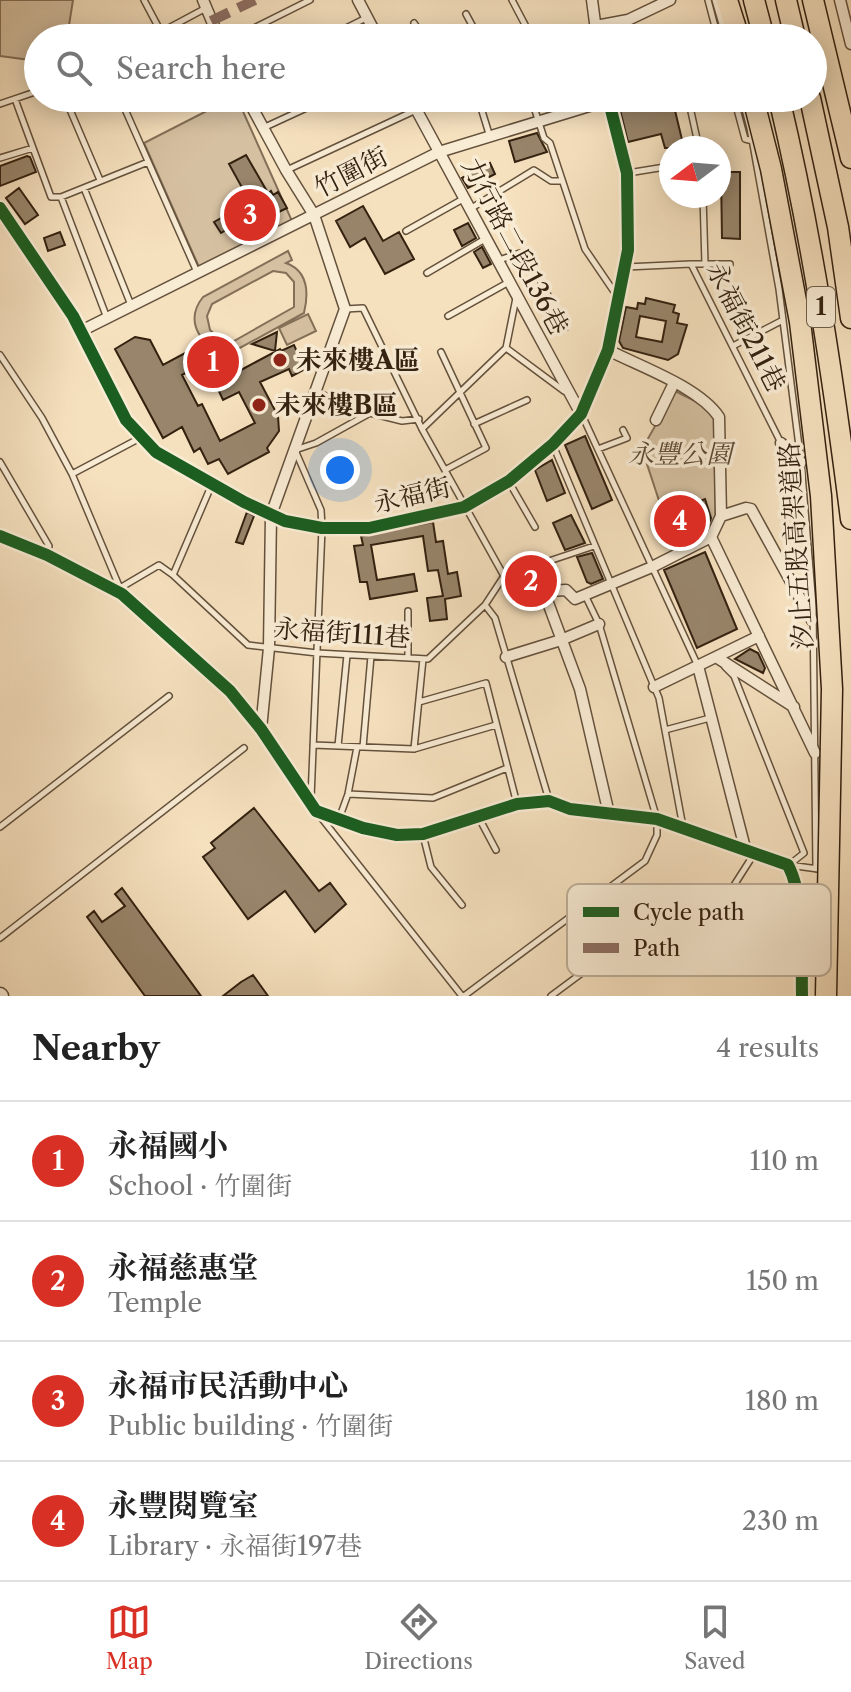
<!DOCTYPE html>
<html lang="en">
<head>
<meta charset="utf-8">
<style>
  body { margin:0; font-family:"Libre Caslon Text","Noto Serif TC",serif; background:#f6f6f6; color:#222 }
  .compass { position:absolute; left:659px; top:136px; width:72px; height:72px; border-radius:50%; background:#fff; box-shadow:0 4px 20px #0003; rotate:254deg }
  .you { position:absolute; left:340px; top:470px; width:28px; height:28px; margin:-20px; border:6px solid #fff; border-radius:50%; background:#1a73e8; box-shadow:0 0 0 12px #1a73e833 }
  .badge { display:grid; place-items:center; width:52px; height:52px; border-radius:50%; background:#d93025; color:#fff; font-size:26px; font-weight:700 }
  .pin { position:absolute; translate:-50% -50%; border:4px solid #fff; box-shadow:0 2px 8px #0006 }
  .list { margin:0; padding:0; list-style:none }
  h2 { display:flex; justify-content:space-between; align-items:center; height:104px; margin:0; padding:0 32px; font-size:34px }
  h2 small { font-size:26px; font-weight:400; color:#767676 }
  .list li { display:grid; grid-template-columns:52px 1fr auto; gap:24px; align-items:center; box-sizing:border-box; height:120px; padding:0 32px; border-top:2px solid #e0e0e0 }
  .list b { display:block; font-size:30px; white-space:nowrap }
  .list p { margin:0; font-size:26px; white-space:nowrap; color:#767676 }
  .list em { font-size:26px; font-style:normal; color:#767676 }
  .icon { flex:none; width:44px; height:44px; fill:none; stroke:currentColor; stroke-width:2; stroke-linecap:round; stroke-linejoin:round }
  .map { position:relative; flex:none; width:851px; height:996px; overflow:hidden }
  .search { position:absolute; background:#fff; box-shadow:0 4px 20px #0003; left:24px; right:24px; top:24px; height:88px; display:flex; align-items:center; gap:20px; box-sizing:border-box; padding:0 28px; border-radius:44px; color:#767676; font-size:30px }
  .sheet { height:584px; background:#fff }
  nav { display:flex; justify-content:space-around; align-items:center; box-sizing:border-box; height:112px; border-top:2px solid #e0e0e0; background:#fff; font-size:22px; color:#767676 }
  nav a { display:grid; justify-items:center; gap:4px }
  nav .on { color:#d93025 }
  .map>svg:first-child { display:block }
  .green { fill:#d5c0a1; stroke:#847058; stroke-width:2; fill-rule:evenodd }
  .building { fill:#98856b; stroke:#332110; stroke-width:2; fill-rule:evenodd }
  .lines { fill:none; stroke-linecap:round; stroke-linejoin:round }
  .service-casing { stroke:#64513c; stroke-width:8 }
  .minor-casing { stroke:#64513c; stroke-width:13 }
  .tertiary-casing { stroke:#64513c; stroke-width:17 }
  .motorway-casing { stroke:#332110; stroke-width:23 }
  .service { stroke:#f9ecd5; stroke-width:5 }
  .minor { stroke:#f9ecd5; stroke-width:10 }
  .tertiary { stroke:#f9ecd5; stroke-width:14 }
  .motorway { stroke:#f6e1bf; stroke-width:20 }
  .motorway-bridge-casing { stroke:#332110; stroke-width:23; stroke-linecap:butt }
  .motorway-bridge { stroke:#f6e1bf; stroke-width:20 }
  .quiet { stroke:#8d6e63; stroke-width:10; stroke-dasharray:20 10; stroke-linecap:butt }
  .cycleway-casing { stroke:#f9ecd5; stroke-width:17 }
  .cycleway { stroke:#1b5e20; stroke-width:12 }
  .poi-dot { fill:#8f2418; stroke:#f9ecd5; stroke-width:3 }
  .labels { text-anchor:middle; stroke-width:7; stroke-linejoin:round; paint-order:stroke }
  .shield { fill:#f9ecd5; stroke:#6e5e4b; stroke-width:2 }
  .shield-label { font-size:24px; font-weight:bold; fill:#332110 }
  .street-label { font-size:26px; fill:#332110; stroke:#f9ecd5 }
  .poi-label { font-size:26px; font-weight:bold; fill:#332110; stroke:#f9ecd5; text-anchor:start }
  .park-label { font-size:26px; font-style:italic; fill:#5c4934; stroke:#f9ecd5 }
  .key { fill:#f9ecd5; stroke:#beaf9a; stroke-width:2 }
  .key-label { font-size:22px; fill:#332110 }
</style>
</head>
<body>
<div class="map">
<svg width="851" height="996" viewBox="0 0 851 996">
  <rect width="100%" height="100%" fill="#f6e1bf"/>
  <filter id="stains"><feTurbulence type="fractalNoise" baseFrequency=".0025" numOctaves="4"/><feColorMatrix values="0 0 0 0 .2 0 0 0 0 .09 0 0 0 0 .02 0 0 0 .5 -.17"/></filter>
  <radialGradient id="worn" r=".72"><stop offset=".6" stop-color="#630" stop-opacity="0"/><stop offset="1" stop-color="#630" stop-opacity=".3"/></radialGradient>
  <path class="green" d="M0 0H73L67 38H38V61L0 56Z
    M232 98H237L292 221 199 267 144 143Z
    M288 251 292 260 286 263C308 271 309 292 304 313L216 361 211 352 217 348C195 339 187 317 203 297ZM273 271 286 273 294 282V307L234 341 220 339 210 330 207 316 212 304Z
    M308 314 316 331 287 345 279 328Z
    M675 391 709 408 714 419 716 521C706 536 691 542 675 549L642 449Z"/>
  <path class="building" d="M617 98H672L684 148H665L661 134 628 142Z
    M537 133 547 152 515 162 509 141Z
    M246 155 268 193 271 191 273 195 278 192 287 208 256 223 257 226 248 230 246 226 230 233 228 229 221 233 214 222 250 202 229 164Z
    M27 156 30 157 36 172 0 186V166Z
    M490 163 495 174 468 188 462 178Z
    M721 172H740V239L722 238Z
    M19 188 38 215 25 224 6 198Z
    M363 206 383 241 399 232 414 259 385 274 365 238 350 247 336 221Z
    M468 223 476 238 462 246 454 230Z
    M60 232 65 245 48 251 44 238Z
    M482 247 491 264 483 268 474 252Z
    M646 298 675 305 673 312 679 314 677 323 687 325 678 354 668 360 623 348 619 341 626 307 637 309 638 303 645 304ZM640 316 666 321 662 342 636 337Z
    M277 332 275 351 252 344Z
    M135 337 150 340 163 365 204 343 211 359 182 375 198 406 202 404 220 441 255 423 239 392 223 400 216 385 226 370 234 366 241 370 280 349 281 351 294 345 305 369 292 376 289 369 260 382 278 416 279 431 267 448 269 452 228 474 219 459 208 464 200 448 194 452 182 427 163 438 115 349Z
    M585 436 612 500 592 509 565 445Z
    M552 460 565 493 547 501 535 470Z
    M705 499 711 518 710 521 676 534 668 514Z
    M247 512 254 516 243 544 236 542Z
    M571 515 585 543 565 550 553 523Z
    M433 522 436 542 443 541 448 574 457 572 461 596 445 599 447 619 430 621 427 598 443 596 438 570 428 571 423 536 371 545 377 580 414 574 417 591 370 599 367 582H360L354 546 363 545 361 536Z
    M705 552 737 629 697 648 664 570Z
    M592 553 603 579 591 584 587 582 577 557Z
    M750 649 758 653 765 668 763 673 735 659Z
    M254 808 319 891 330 883 346 904 315 932 285 891 248 919 203 857 215 848 211 843Z
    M122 888 201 996H145L87 917 94 911 102 922 125 906 115 894Z
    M253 975 268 996H223L241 982Z"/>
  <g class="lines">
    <g class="service-casing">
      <path id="service" d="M144 0 161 32
        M512 0 532 38
        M708 0 718 38
        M715 0 726 38
        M466 14 479 38
        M414 23 424 38
        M150 38 206 8
        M234 38 310 0
        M326 38 366 18
        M65 98 100 180
        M120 98 197 272
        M478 98 490 137
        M531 98 544 138 550 143 585 249 617 296
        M688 98 699 148
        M734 98 745 139 753 141
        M742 98 750 128 779 289 801 462 813 606 816 869
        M15 99 51 197H61L148 162
        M0 104 38 91
        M263 128 328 98
        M0 158 33 148
        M287 170 416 110
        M628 173 671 166
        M84 188 131 305
        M61 197 107 318
        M470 209 534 170 551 181H562
        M406 231 463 199
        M499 260 520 253 527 255 565 328
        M692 264H705L703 196
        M705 264H730
        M626 267 691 264 781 443
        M427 273 485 239
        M345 309 363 308 422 429 504 576
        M448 316 509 282
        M733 346 783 320
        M506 348 516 298
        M441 352 486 448 445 470
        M0 355 42 418 72 474 122 593
        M316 392 369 413
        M582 415 698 666
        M474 424 527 400
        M422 429 506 348 564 391
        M553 445 659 698 683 827
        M598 449 627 438 623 430
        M0 462 49 546 47 554
        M72 474 142 437
        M509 482 535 527
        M212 484 173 575 248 645 317 653 428 659 485 605 504 576 594 546
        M120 588 159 565 173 575
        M485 605 495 618 549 800
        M408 658V611
        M725 667 734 676 804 853 789 865
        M419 702 486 683 517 804
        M665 730 710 718
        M313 745 414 749 423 659
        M338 746 347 655
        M363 747 371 656
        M414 749 496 725
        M348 794 433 798 507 768
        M311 798 322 528 321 510 295 450 316 443 370 413 402 421 419 419
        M319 815 462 996
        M479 818 496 850
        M339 819 348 794 357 747
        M0 827 169 696
        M423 835 431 867 462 905
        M789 865 818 869
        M0 938 244 748
        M655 972 724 901 754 854
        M464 996 645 861 657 835V819L599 624 585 595
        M551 996 644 927"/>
    </g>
    <g class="minor-casing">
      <path id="minor" d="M203 0 219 38
        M358 0 378 38
        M592 0 597 38
        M840 0 851 44
        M596 26 628 20 670 0
        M247 98 286 170 314 215 345 309 271 515 269 648 261 729
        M410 98 581 414
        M0 208 73 316 126 420 156 452 244 502 285 521 322 528H369L464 507 509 481 553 444 581 414 608 350 628 250 627 173 608 98
        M81 331 439 152 609 100
        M608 350C641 367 699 387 719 417L721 516 711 537 652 567 575 599 566 590 549 591 547 600 580 689 609 814
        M656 420 674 383
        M781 443 801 462
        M721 516 746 508 751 509 812 620
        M0 536 47 555 122 594 230 691 261 729 316 811 363 828 397 835 423 834 517 804 549 801 570 809 657 819 788 865C806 900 801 957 802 996
        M711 537 815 753
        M506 657 561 640 599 624
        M716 657 794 707
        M698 666 745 848
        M654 687 759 636"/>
    </g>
    <g class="tertiary-casing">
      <path id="tertiary" d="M0 995 1 996"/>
    </g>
    <g class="motorway-casing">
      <path id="motorway" d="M727 0 739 38
        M754 0 764 38
        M786 0 795 38
        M813 0 851 158
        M779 98C812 237 833 377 851 519
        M810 98 838 227 851 318"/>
    </g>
    <use href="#service" class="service"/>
    <use href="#minor" class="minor"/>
    <use href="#tertiary" class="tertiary"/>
    <use href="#motorway" class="motorway"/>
    <g class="motorway-bridge-casing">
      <path id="motorway-bridge" d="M753 98 771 169 800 322 821 496 832 689 826 996"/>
    </g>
    <use href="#motorway-bridge" class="motorway-bridge"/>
    <path class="quiet" d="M211 21 255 0"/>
    <g class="cycleway-casing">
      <path id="cycleway" d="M0 208 73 316 126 420 156 452 244 502 285 521 322 528H369L464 507 509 481 553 444 581 414 608 350 628 250 627 173 608 98
        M0 536 47 555 122 594 230 691 261 729 316 811 363 828 397 835 423 834 517 804 549 801 570 809 657 819 788 865C806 900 801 957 802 996"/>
    </g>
    <use href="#cycleway" class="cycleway"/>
  </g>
  <g class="poi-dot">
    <circle cx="280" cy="360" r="8"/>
    <circle cx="259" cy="405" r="8"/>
  </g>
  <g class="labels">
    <rect class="shield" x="807" y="287" width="28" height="40" rx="6"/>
    <g class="shield-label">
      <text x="821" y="315">1</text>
    </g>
    <g class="street-label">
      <text transform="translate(351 172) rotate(-27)" y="9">竹圍街</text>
      <text transform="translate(515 246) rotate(62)" y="9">力行路二段136巷</text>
      <text transform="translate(746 327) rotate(63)" y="9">永福街211巷</text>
      <text transform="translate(412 495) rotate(-13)" y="9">永福街</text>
      <text transform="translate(796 546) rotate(-94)" y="9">汐止五股高架道路</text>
      <text transform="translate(342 633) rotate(4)" y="9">永福街111巷</text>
    </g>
    <g class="poi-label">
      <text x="296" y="369">未來樓A區</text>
      <text x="275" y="414">未來樓B區</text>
    </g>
    <g class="park-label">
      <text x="680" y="463">永豐公園</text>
    </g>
  </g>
  <rect x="567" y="884" width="264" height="92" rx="12" class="key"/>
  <rect x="583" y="907" width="36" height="10" fill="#1b5e20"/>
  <rect x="583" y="943" width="36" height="10" fill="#8d6e63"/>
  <g class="key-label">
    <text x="633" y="920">Cycle path</text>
    <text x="633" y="956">Path</text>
  </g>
  <rect width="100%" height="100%" filter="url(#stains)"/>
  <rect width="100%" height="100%" fill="url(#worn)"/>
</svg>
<svg class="compass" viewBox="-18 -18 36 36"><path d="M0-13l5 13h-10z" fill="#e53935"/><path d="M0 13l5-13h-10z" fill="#767676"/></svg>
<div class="you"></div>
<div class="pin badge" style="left:213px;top:362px">1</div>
<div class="pin badge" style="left:531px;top:581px">2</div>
<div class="pin badge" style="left:250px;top:215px">3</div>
<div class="pin badge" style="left:680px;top:521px">4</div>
<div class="search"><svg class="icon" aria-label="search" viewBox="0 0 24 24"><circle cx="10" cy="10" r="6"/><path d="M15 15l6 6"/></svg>Search here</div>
</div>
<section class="sheet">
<h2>Nearby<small>4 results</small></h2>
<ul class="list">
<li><span class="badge">1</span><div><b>永福國小</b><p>School · 竹圍街</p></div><em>110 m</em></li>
<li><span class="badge">2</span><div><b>永福慈惠堂</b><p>Temple</p></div><em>150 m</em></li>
<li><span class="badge">3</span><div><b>永福市民活動中心</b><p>Public building · 竹圍街</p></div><em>180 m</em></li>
<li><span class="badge">4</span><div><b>永豐閱覽室</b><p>Library · 永福街197巷</p></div><em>230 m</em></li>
</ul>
</section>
<nav>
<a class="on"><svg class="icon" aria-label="map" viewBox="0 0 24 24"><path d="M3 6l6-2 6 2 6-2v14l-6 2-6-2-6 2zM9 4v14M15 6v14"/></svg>Map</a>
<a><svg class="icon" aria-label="directions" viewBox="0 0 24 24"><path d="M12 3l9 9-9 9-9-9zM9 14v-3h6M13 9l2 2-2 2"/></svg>Directions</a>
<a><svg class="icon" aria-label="saved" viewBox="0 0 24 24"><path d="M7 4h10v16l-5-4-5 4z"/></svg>Saved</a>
</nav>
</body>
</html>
